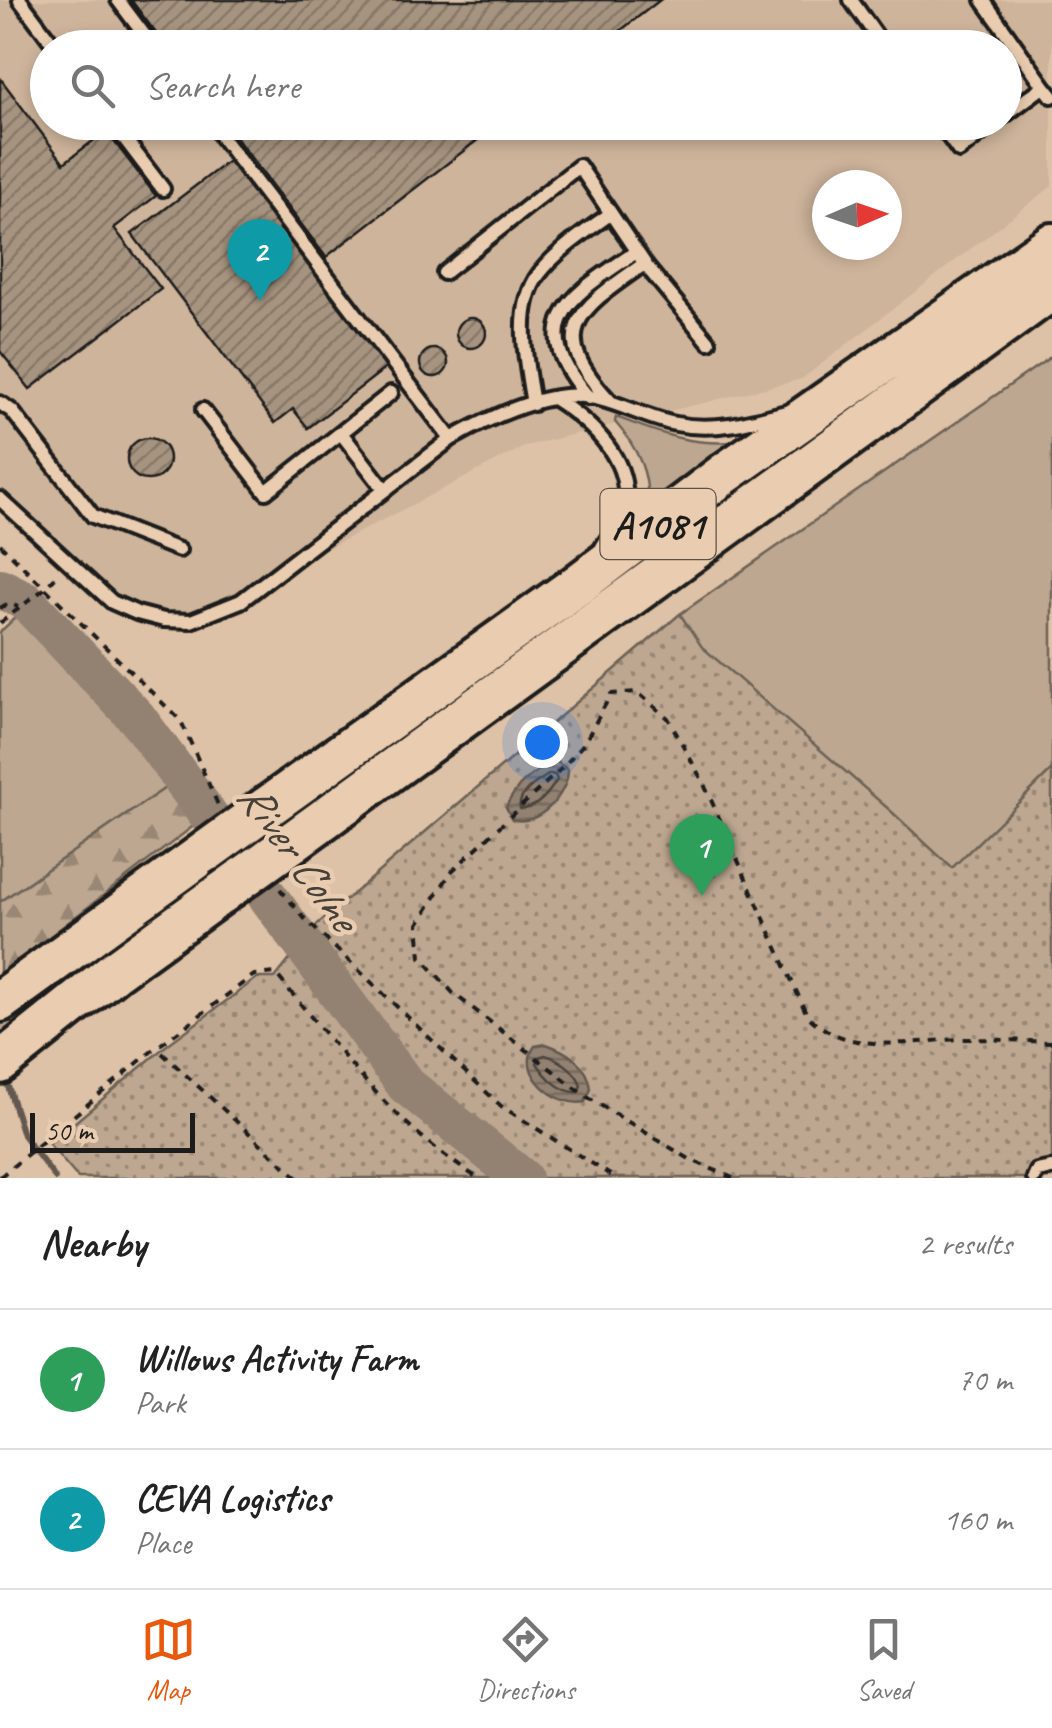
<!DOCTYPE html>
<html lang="en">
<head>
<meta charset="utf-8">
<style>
  body { margin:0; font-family:Caveat,sans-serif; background:#f2f2f2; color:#222 }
  .compass { position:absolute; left:812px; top:170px; width:90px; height:90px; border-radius:50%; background:#fff; box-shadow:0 5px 15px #0003; rotate:88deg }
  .scale { position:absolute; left:30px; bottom:25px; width:165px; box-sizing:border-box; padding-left:10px; border:5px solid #1c1c1c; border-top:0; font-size:28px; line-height:35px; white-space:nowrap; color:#1c1c1c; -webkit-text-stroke:8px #eacdb0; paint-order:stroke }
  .you { position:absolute; left:542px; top:742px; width:35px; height:35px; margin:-25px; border:8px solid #fff; border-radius:50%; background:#1a73e8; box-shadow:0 0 0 15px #1a73e833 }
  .badge { display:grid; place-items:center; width:65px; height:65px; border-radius:50%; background:#ea580c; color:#fff; font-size:32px; font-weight:700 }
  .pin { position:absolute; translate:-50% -82px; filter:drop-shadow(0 2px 5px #0008) }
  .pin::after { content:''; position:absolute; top:52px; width:35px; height:30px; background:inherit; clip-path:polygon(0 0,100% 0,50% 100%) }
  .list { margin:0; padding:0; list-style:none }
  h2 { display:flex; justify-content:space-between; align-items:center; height:130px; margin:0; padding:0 40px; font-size:42px }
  h2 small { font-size:32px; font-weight:400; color:#767676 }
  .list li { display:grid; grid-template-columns:65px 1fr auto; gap:30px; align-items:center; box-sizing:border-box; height:140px; padding:0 40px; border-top:2px solid #e0e0e0 }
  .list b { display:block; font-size:38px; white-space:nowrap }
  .list p { margin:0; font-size:32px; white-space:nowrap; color:#767676 }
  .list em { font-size:32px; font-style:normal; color:#767676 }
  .icon { flex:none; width:55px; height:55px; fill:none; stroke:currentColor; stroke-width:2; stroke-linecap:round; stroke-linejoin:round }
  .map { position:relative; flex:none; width:1052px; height:1178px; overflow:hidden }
  .search { position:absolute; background:#fff; box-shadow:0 5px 15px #0003; left:30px; right:30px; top:30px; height:110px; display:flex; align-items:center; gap:25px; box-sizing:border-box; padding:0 35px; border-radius:55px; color:#767676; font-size:38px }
  .sheet { height:410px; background:#fff }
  nav { display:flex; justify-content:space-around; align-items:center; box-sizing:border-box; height:140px; border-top:2px solid #e0e0e0; background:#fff; font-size:28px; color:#767676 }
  nav a { display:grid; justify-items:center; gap:5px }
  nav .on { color:#ea580c }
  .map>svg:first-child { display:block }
  .built { fill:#ceb49b; fill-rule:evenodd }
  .grass { fill:#bda790; stroke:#6c6256; stroke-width:2.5 }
  .forest { fill:url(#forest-firs); stroke:#6c6256; stroke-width:2.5 }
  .park { fill:url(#park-dots); stroke:#6c6256; stroke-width:2.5 }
  .water { fill:url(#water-rules); stroke:#635950; stroke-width:2.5 }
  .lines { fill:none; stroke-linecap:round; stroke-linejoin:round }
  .shore { stroke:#4c453e; stroke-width:2.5 }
  .stream { stroke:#635950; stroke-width:6 }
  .river { stroke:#938272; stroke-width:40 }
  .building { fill:url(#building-hatch); stroke:#1c1c1c; stroke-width:2.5 }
  .lane-casing { stroke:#1c1c1c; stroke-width:20 }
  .primary-casing { stroke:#1c1c1c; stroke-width:48 }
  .path { stroke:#1c1c1c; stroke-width:4; stroke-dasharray:8 8; stroke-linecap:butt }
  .lane { stroke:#eacdb0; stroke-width:12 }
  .primary { stroke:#eacdb0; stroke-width:40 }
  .primary-bridge-casing { stroke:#1c1c1c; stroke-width:48; stroke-linecap:butt }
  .primary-bridge { stroke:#eacdb0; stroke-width:40 }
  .labels { text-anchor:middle; stroke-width:9; stroke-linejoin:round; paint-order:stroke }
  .shield { fill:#eacdb0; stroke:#5a5148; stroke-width:2.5 }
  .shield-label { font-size:40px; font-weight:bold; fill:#1c1c1c }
  .water-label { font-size:45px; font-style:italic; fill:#46403a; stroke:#eacdb0 }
</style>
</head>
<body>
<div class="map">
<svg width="1052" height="1178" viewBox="0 0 1052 1178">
  <defs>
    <pattern id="forest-firs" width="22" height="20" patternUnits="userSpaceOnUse" patternTransform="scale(2.5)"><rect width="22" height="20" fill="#bda790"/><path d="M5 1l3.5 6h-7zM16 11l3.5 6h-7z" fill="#998775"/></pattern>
    <pattern id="park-dots" width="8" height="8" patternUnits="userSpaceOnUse" patternTransform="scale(2.5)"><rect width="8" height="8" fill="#bda790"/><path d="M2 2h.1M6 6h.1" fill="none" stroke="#998775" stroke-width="1.8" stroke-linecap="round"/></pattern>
    <pattern id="water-rules" width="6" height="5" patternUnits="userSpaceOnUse" patternTransform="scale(2.5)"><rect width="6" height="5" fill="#938272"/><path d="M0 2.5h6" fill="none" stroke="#776a5d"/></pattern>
    <pattern id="building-hatch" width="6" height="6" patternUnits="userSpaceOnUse" patternTransform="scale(2.5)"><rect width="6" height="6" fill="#a79480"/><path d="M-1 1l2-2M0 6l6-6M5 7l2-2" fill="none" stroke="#877868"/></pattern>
  </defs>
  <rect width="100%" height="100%" fill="#dec2a7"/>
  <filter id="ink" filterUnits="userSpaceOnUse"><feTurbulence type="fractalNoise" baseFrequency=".01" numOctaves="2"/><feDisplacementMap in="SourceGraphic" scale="20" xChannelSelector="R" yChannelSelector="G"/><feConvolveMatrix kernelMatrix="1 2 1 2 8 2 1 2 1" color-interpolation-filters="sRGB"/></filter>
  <g filter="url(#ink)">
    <path class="built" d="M0 0H1052V186L802 379 526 446 216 606 189 613H163L115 600 0 490ZM48 48H1004V122H48ZM827 185H887V245H827Z"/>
    <path class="grass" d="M1052 356V770L953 868 319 923 680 614Z
      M616 417C664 435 693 447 746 441L647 511C651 476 638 448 615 422Z
      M21 612 98 682 174 782 0 902V632Z
      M199 871 210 883 0 1042V1015Z"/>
    <path class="forest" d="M174 782 200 821 0 975V902Z"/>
    <path class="park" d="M680 614 702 647 892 812 952 868 1052 770V1178H78L49 1144 167 1045 257 978H275L319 923Z"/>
    <path class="water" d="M555 760 568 770C568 794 538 828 512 819L506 807C517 783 533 773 555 760Z
      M546 1044C567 1051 589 1065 591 1089L585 1102C557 1108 515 1073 535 1046Z"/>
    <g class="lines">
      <path class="shore" d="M550 774 555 775 557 780C549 793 536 810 520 809 517 793 537 782 550 774Z
        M545 1055C560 1059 576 1070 581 1085L578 1092C561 1093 546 1077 537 1063L539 1057Z"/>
      <path class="stream" d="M4 1073 23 1135 55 1178"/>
      <path class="river" d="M0 588 26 601 137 718 406 1085 522 1178"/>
    </g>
    <path class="building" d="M131 0H660L598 48H167Z
      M0 78 64 163 106 131 156 196 114 228 161 289 30 389 0 351Z
      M224 122H501L326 257Z
      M231 159 387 367 308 428 293 409 275 423 132 234Z
      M456 333a15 15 0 1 1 30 0a15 15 0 1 1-30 0Z
      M420 363a14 14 0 1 1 28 0a14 14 0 1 1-28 0Z
      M127 459a21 21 0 1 1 42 0a21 21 0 1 1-42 0Z"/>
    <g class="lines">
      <g class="lane-casing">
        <path id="lane" d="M20 0 56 48
          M118 0 154 48
          M851 0 885 48
          M983 0 1044 86
          M1004 116 1044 86 1052 96
          M112 122 163 189
          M210 122 451 439
          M938 122 959 151 996 122
          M444 273 579 166 647 267 709 342
          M553 398C591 422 636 462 623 513 620 524 608 537 602 547
          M589 398C522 321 573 295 636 252
          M610 401C543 330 581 308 644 264
          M0 403 12 411 93 516 179 550
          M533 404C527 366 513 309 539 274 557 250 587 231 610 214
          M203 410 266 492 391 393
          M341 433 385 490
          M0 499 112 602 137 613 164 620 191 621 241 601 451 439C485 420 526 400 565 396 604 392 639 417 676 424 716 432 752 421 790 411
          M1034 1178 1037 1171 1052 1168"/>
      </g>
      <g class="primary-casing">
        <path id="primary" d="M266 808 580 583 724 474 1052 244
          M291 843 1052 289
          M0 1001 208 850
          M0 1063 116 970 223 892"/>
      </g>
      <path class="path" d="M0 544 181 721 218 805
        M0 608 9 603 18 607
        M0 623 44 589 59 573
        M280 889 305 919 501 1106 615 1178
        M162 1053 298 1178
        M0 1177 152 1051 254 975 275 973C337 1047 394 1127 478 1178
        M733 1178 691 1160 587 1097 453 993 421 957 418 924 451 872 564 766 585 742 611 694 637 692 668 718 703 782 807 1015C849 1058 911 1040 965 1039 994 1039 1023 1041 1052 1042"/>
      <use href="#lane" class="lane"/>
      <use href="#primary" class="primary"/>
      <g class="primary-bridge-casing">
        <path id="primary-bridge" d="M208 850 266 808
          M223 892 291 843"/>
      </g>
      <use href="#primary-bridge" class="primary-bridge"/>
    </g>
  </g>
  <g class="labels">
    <rect class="shield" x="600.5" y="489" width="115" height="70" rx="8"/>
    <g class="shield-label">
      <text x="658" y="538">A1081</text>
    </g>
    <g class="water-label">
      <text transform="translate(299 855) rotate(54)" y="16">River Colne</text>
    </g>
  </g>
</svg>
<svg class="compass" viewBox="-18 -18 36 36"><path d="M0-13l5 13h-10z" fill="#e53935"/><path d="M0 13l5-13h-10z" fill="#767676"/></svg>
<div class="scale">50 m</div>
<div class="you"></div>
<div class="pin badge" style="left:702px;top:896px;background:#2e9e5b">1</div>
<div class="pin badge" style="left:260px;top:301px;background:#0f9aa8">2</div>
<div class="search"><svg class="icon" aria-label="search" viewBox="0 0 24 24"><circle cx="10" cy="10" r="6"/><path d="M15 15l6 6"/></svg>Search here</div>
</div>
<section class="sheet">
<h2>Nearby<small>2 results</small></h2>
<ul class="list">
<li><span class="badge" style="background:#2e9e5b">1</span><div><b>Willows Activity Farm</b><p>Park</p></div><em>70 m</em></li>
<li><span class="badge" style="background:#0f9aa8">2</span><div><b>CEVA Logistics</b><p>Place</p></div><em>160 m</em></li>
</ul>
</section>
<nav>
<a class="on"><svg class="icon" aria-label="map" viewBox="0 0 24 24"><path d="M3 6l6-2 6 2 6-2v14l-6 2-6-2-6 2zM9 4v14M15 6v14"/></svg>Map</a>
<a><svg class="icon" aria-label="directions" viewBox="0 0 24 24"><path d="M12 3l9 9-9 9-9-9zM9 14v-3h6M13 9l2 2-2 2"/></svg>Directions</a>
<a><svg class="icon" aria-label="saved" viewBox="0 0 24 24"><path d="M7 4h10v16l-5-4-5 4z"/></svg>Saved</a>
</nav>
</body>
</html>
